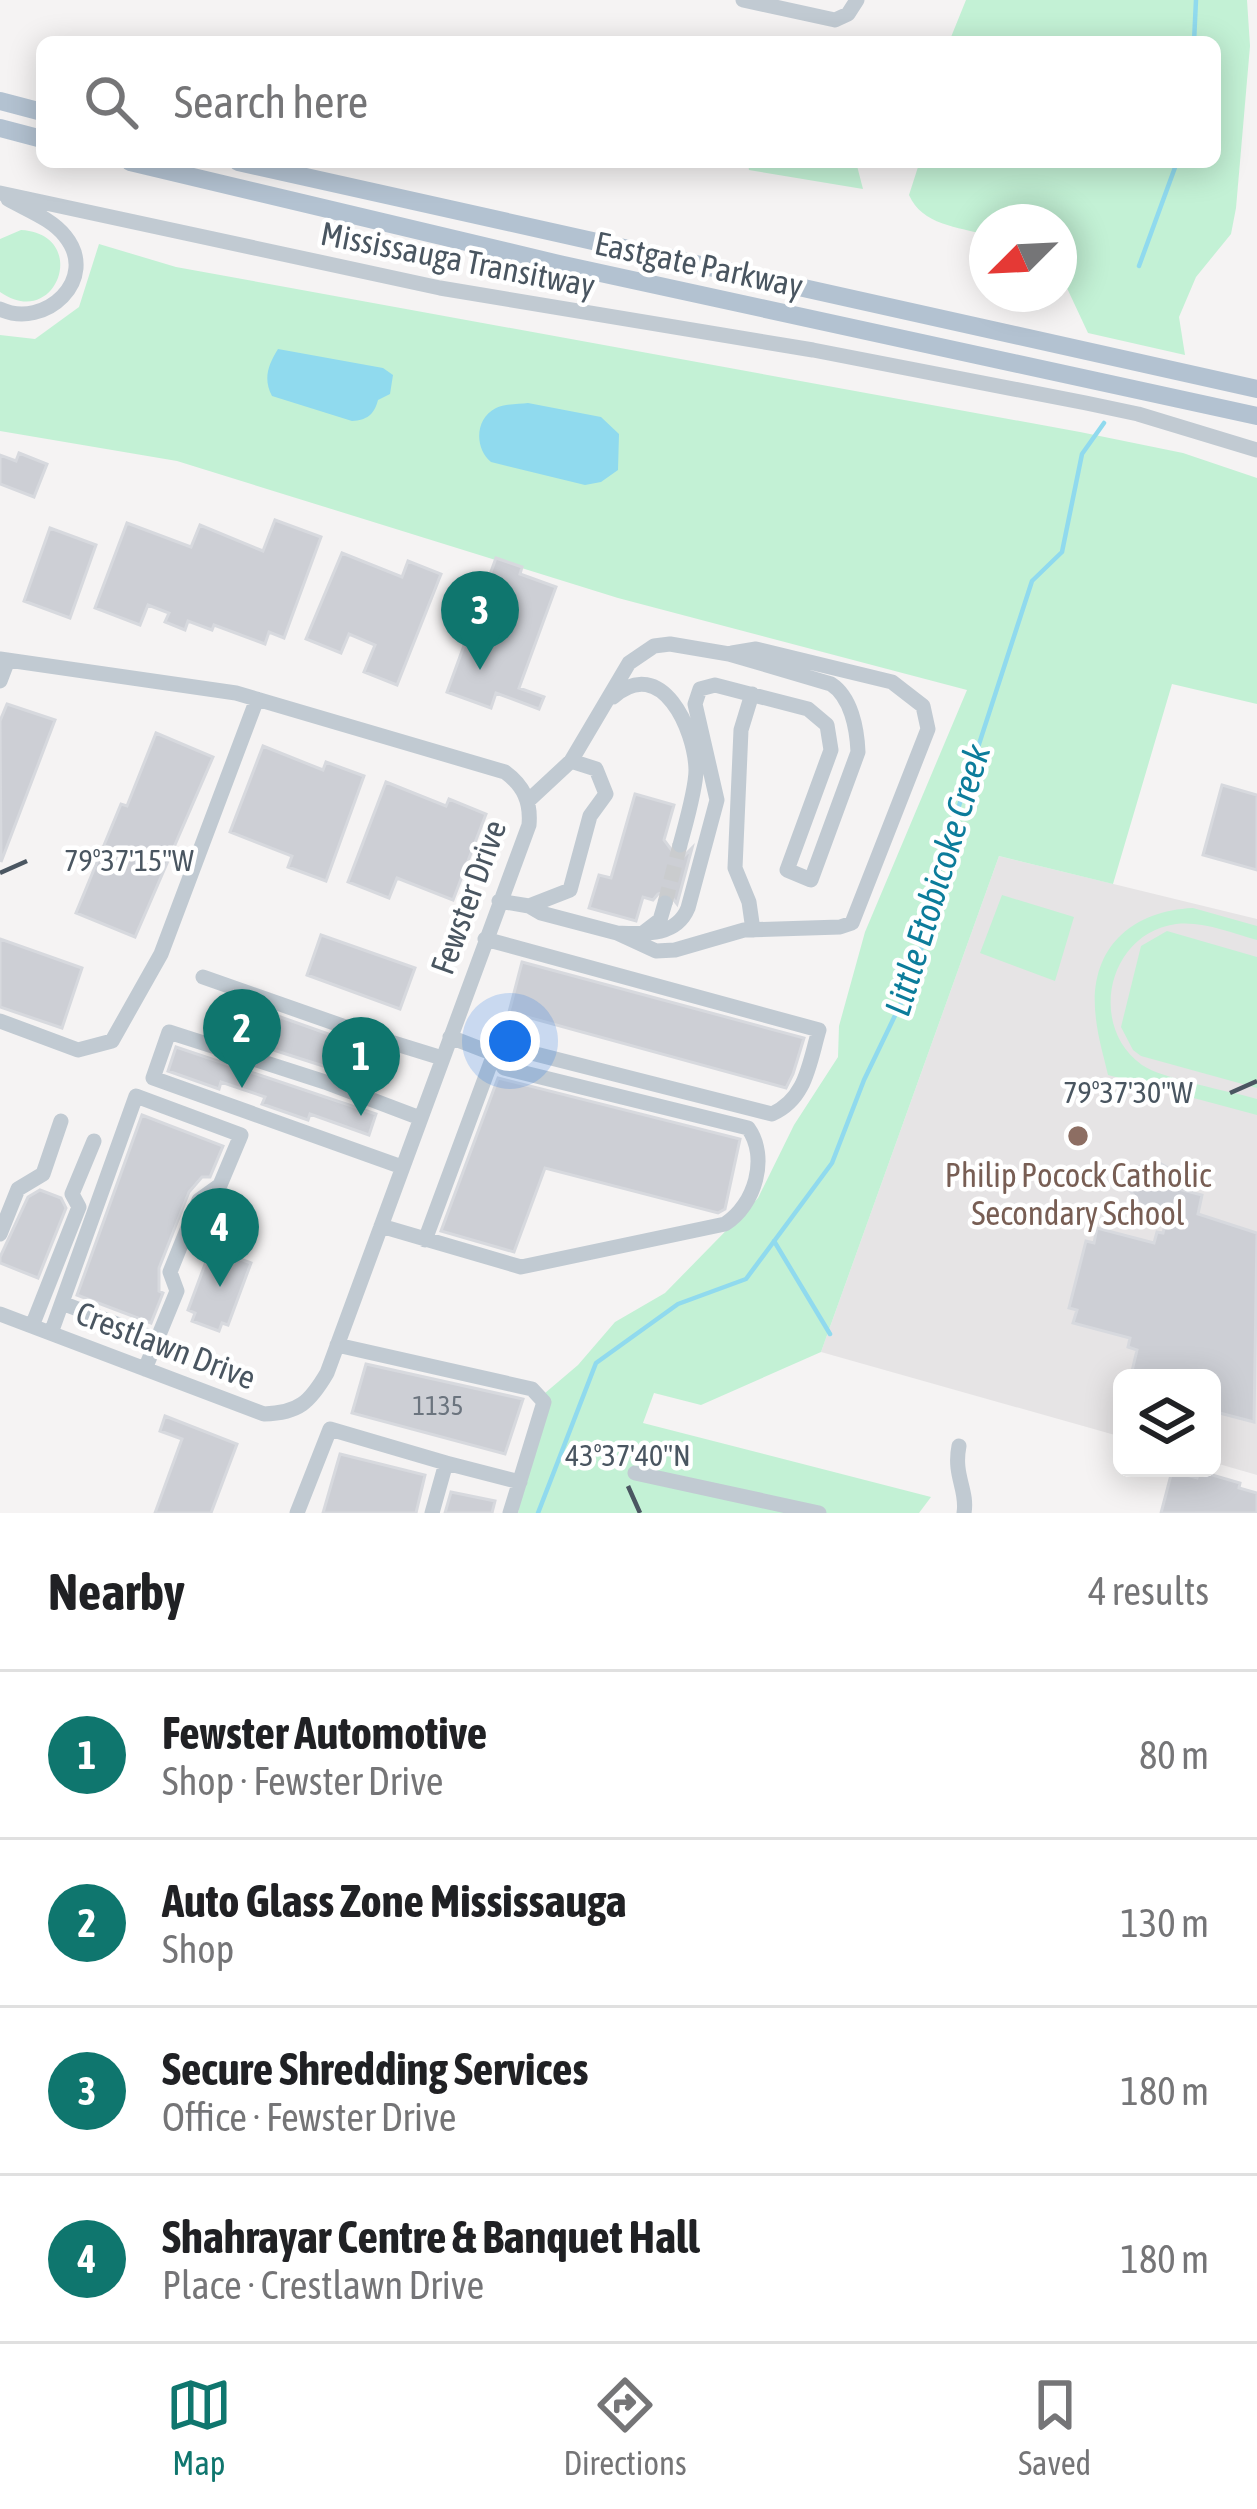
<!DOCTYPE html>
<html lang="en">
<head>
<meta charset="utf-8">
<style>
  body { margin:0; font-family:"Asap Condensed",sans-serif; background:#f6f6f6; color:#202124 }
  .controls { position:absolute; right:36px; bottom:36px; display:grid; overflow:hidden; border-radius:18px; box-shadow:0 6px 30px #0003 }
  .controls button { width:108px; height:108px; display:grid; place-items:center; padding:0; border:0; border-bottom:3px solid #e0e0e0; background:#fff; color:#202124; font:60px sans-serif }
  .compass { position:absolute; left:969px; top:204px; width:108px; height:108px; border-radius:50%; background:#fff; box-shadow:0 6px 30px #0003; rotate:246deg }
  .you { position:absolute; left:510px; top:1041px; width:42px; height:42px; margin:-30px; border:9px solid #fff; border-radius:50%; background:#1a73e8; box-shadow:0 0 0 18px #1a73e833 }
  .badge { display:grid; place-items:center; width:78px; height:78px; border-radius:50%; background:#0f766e; color:#fff; font-size:39px; font-weight:700 }
  .pin { position:absolute; translate:-50% -99px; filter:drop-shadow(0 3px 6px #0008) }
  .pin::after { content:''; position:absolute; top:63px; width:42px; height:36px; background:inherit; clip-path:polygon(0 0,100% 0,50% 100%) }
  .list { margin:0; padding:0; list-style:none }
  h2 { display:flex; justify-content:space-between; align-items:center; height:156px; margin:0; padding:0 48px; font-size:51px }
  h2 small { font-size:39px; font-weight:400; color:#757577 }
  .list li { display:grid; grid-template-columns:78px 1fr auto; gap:36px; align-items:center; box-sizing:border-box; height:168px; padding:0 48px; border-top:3px solid #e0e0e0 }
  .list b { display:block; font-size:45px; white-space:nowrap }
  .list p { margin:0; font-size:39px; white-space:nowrap; color:#757577 }
  .list em { font-size:39px; font-style:normal; color:#757577 }
  .icon { flex:none; width:66px; height:66px; fill:none; stroke:currentColor; stroke-width:2; stroke-linecap:round; stroke-linejoin:round }
  .map { position:relative; flex:none; width:1257px; height:1513px; overflow:hidden }
  .search { position:absolute; background:#fff; box-shadow:0 6px 30px #0003; left:36px; right:36px; top:36px; height:132px; display:flex; align-items:center; gap:30px; box-sizing:border-box; padding:0 42px; border-radius:18px; color:#757577; font-size:45px }
  .sheet { height:828px; background:#fff }
  nav { display:flex; justify-content:space-around; align-items:center; box-sizing:border-box; height:168px; border-top:3px solid #e0e0e0; background:#fff; font-size:33px; color:#757577 }
  nav a { display:grid; justify-items:center; gap:6px }
  nav .on { color:#0f766e }
  .map>svg:first-child { display:block }
  .education { fill:#e6e4e5 }
  .green { fill:#c3f1d5 }
  .water { fill:#90daee }
  .lines { fill:none; stroke-linecap:round; stroke-linejoin:round }
  .stream { stroke:#90daee; stroke-width:4.5 }
  .building { fill:#cdcfd5; stroke:#d7d9de; stroke-width:3 }
  .minor-tunnel { stroke:#caccce; stroke-width:15; stroke-dasharray:15 8; stroke-linecap:butt }
  .minor { stroke:#c1cad2; stroke-width:15 }
  .major { stroke:#b3c2d1; stroke-width:18 }
  .ticks { fill:none; stroke:#4a5661; stroke-width:4.5 }
  .education-dot { fill:#8d6e63; stroke:#fff; stroke-width:4.5 }
  .labels { text-anchor:middle; stroke-width:9; stroke-linejoin:round; paint-order:stroke }
  .number-label { font-size:27px; fill:#6b747e }
  .street-label { font-size:33px; fill:#4a5661; stroke:#fff }
  .education-label { font-size:33px; fill:#785e54; stroke:#fff }
  .water-label { font-size:36px; font-style:italic; fill:#0c7c9b; stroke:#fff }
  .ticks-label { font-size:30px; text-anchor:middle; fill:#4a5661; stroke:#fff; stroke-width:9; stroke-linejoin:round; paint-order:stroke }
</style>
</head>
<body>
<div class="map">
<svg width="1257" height="1513" viewBox="0 0 1257 1513">
  <rect width="100%" height="100%" fill="#f5f3f3"/>
  <path class="education" d="M999 856 1257 919V1475L1212 1462V1378H1122V1437L821 1352Z"/>
  <path class="green" d="M966 0H1247L1250 46 1236 208 1231 234 1196 277 1179 317 1185 355 1088 333 1059 271V222H987V235C958 227 922 225 909 195L918 167 913 162H1215V42H949Z
    M733 162H856L863 189 749 170 748 164Z
    M21 230C91 234 57 332 0 292V239Z
    M99 244 176 267 1080 432 1183 453 1257 478V704L1172 684 1113 884 999 856 821 1352 701 1405 654 1393 643 1423 931 1497 919 1513H518L538 1399 578 1365 615 1322 665 1293 758 1198 794 1125 838 1057 839 1026 865 932 967 690 618 598 177 461 0 431V335L35 339 79 307Z
    M1002 895 1074 917 1055 981 980 953Z
    M1193 908 1257 926V940C1231 933 1204 921 1176 924 1108 933 1087 1026 1142 1065 1162 1079 1230 1091 1257 1099V1115L1108 1075C1104 1057 1098 1038 1096 1019 1087 952 1128 911 1193 908Z
    M1167 931 1257 957V1088L1141 1056 1133 1050 1121 1027 1141 946Z"/>
  <path class="water" d="M278 349 383 368 393 375 390 394 378 400C374 415 367 420 352 421L272 396C263 379 268 365 278 349Z
    M528 403 601 417 619 434 618 470 601 482 585 485 491 462C475 449 474 419 496 408 504 404 519 404 528 403Z"/>
  <g class="lines">
    <path class="stream" d="M1194 42 1196 0
      M1139 266 1177 162
      M774 1241 830 1334
      M538 1513 596 1363 678 1304 746 1279 832 1163 864 1080 916 972 942 858 1032 581 1062 552 1082 454 1104 423"/>
  </g>
  <path class="building" d="M19 453 47 464 34 497 0 484V455L16 461Z
    M275 520 321 537 284 638 269 632 265 644 214 625 212 630 188 621 185 630 165 622 169 613 148 605 140 625 95 608 127 523 191 547 200 525 263 551Z
    M50 528 96 545 70 618 24 601Z
    M342 553 402 577 408 561 441 574 397 685 364 672 375 645 349 634 341 653 306 639Z
    M496 558 522 567 520 574 556 587 519 688 544 697 539 709 496 693 491 708 447 692Z
    M7 704 55 720 1 862 0 721Z
    M156 733 213 757 135 937 76 913 121 804 127 806Z
    M263 746 323 770 326 762 364 776 326 881 288 867 292 856 230 832Z
    M386 782 446 806 449 799 486 814 453 900 397 878 389 898 348 882Z
    M1222 785 1257 795V870L1203 855Z
    M635 794 674 805 664 840 676 856H684L692 848 677 904 667 891 658 894 653 900 643 897 636 921 589 908 599 875 611 878Z
    M321 935 415 968 400 1009 307 975Z
    M0 939 82 968 62 1028 0 1007Z
    M522 962 804 1038 793 1074 786 1088 509 1012Z
    M275 1015 348 1041 339 1071 264 1047Z
    M176 1047 376 1114 369 1135 310 1114 308 1120 262 1104 265 1097 221 1082 219 1089 168 1071Z
    M498 1078 740 1139 725 1209 718 1213 545 1168 514 1252 441 1231Z
    M142 1115 223 1146 210 1177H202L189 1192 159 1268V1291L163 1293 151 1323 77 1295Z
    M1156 1161 1168 1168 1175 1188 1202 1195 1198 1214 1257 1233 1254 1422 1212 1411V1378H1135L1137 1372 1132 1371 1137 1350 1128 1347 1130 1338 1073 1323 1077 1310 1069 1308 1086 1241 1094 1243 1097 1228 1154 1243 1157 1232 1163 1233 1168 1213 1141 1205 1128 1188 1135 1168Z
    M40 1190 61 1198 66 1208 38 1278 0 1263V1257L28 1197Z
    M211 1248 251 1263 228 1325 222 1323 219 1331 192 1321 195 1313 188 1310Z
    M366 1364 523 1399 505 1454 352 1413Z
    M165 1416 237 1444 211 1513H155L182 1439 160 1431Z
    M340 1454 425 1475 416 1513H323Z
    M1172 1471 1197 1478 1199 1471 1240 1483 1239 1488 1257 1493V1513H1161Z
    M451 1492 495 1501 492 1513H445Z"/>
  <g class="lines">
    <path class="minor-tunnel" d="M665 903 680 845"/>
    <path class="minor" d="M743 0 835 20 848 14 857 0
      M0 193 440 288 813 350 1086 403 1138 414 1257 450
      M0 309C45 330 100 279 65 236 52 219 27 210 8 199
      M0 659 236 693 505 772C524 786 531 802 529 825L327 1373C310 1402 299 1413 264 1414L0 1314
      M0 681 8 660
      M752 694 741 730 735 868 749 902 753 930
      M613 697C662 654 695 730 696 770 696 789 685 826 680 845
      M528 801 571 761 629 663 654 646 670 644 729 654 831 684C851 697 857 728 858 752L811 880 787 870 831 750 827 725 808 709 715 685 700 689 695 704 717 800 688 908C676 937 644 934 617 933
      M499 901 529 906 541 913 617 933 656 951 675 950 744 930 840 927 852 923 928 729 923 706 892 682 756 649 732 653
      M529 906 570 890 590 816 606 794 596 769 571 761
      M643 933 660 920 665 903
      M203 977 374 1037
      M0 1021 78 1050 112 1041 161 954 257 699
      M352 1092 374 1037 442 1058
      M402 1167 153 1078 169 1032 325 1082 420 1118
      M381 1226 521 1267 725 1224C755 1205 769 1157 748 1128L504 1068 494 1054 450 1037
      M0 1234 18 1189 43 1174 61 1121
      M425 1240 494 1054 504 1046 772 1114C806 1099 809 1064 819 1030L485 939
      M62 1303 158 1340
      M32 1326 79 1207 72 1194 94 1141
      M51 1333 136 1096 241 1135 220 1185 199 1200 170 1272 177 1291 145 1369
      M337 1345 532 1389 544 1402 510 1513
      M959 1446C953 1476 968 1490 964 1513
      M635 1473 819 1513
      M297 1513 330 1429 446 1463
      M432 1513 446 1463 520 1482"/>
    <path class="major" d="M0 101 42 112
      M0 128 42 139
      M130 162 559 264 1257 416
      M238 162 1257 389"/>
  </g>
  <path class="ticks" d="M0 873 27 861M1230 1093 1257 1081M628 1486 640 1513"/>
  <circle class="education-dot" cx="1078" cy="1136" r="12"/>
  <g class="labels">
    <g class="number-label">
      <text x="438" y="1415">1135</text>
    </g>
    <g class="street-label">
      <text transform="translate(458 259) rotate(11)" y="12">Mississauga Transitway</text>
      <text transform="translate(699 264) rotate(12)" y="12">Eastgate Parkway</text>
      <text transform="translate(468 897) rotate(-70)" y="12">Fewster Drive</text>
      <text transform="translate(166 1345) rotate(21)" y="12">Crestlawn Drive</text>
    </g>
    <g class="education-label">
      <text x="1078" y="1187">Philip Pocock Catholic<tspan x="1078" dy="38">Secondary School</tspan></text>
    </g>
    <g class="water-label">
      <text transform="translate(937 880) rotate(-73)" y="13">Little Etobicoke Creek</text>
    </g>
  </g>
  <g class="ticks-label">
    <text x="129" y="871">79°37'15"W</text>
    <text x="1128" y="1103">79°37'30"W</text>
    <text x="628" y="1466">43°37'40"N</text>
  </g>
</svg>
<div class="controls">
<button><svg class="icon" aria-label="layers" viewBox="0 0 24 24"><path d="M12 4l9 5-9 5-9-5zM3 14l9 5 9-5"/></svg></button>
</div>
<svg class="compass" viewBox="-18 -18 36 36"><path d="M0-13l5 13h-10z" fill="#e53935"/><path d="M0 13l5-13h-10z" fill="#757577"/></svg>
<div class="you"></div>
<div class="pin badge" style="left:361px;top:1116px">1</div>
<div class="pin badge" style="left:242px;top:1088px">2</div>
<div class="pin badge" style="left:480px;top:670px">3</div>
<div class="pin badge" style="left:220px;top:1287px">4</div>
<div class="search"><svg class="icon" aria-label="search" viewBox="0 0 24 24"><circle cx="10" cy="10" r="6"/><path d="M15 15l6 6"/></svg>Search here</div>
</div>
<section class="sheet">
<h2>Nearby<small>4 results</small></h2>
<ul class="list">
<li><span class="badge">1</span><div><b>Fewster Automotive</b><p>Shop · Fewster Drive</p></div><em>80 m</em></li>
<li><span class="badge">2</span><div><b>Auto Glass Zone Mississauga</b><p>Shop</p></div><em>130 m</em></li>
<li><span class="badge">3</span><div><b>Secure Shredding Services</b><p>Office · Fewster Drive</p></div><em>180 m</em></li>
<li><span class="badge">4</span><div><b>Shahrayar Centre &amp; Banquet Hall</b><p>Place · Crestlawn Drive</p></div><em>180 m</em></li>
</ul>
</section>
<nav>
<a class="on"><svg class="icon" aria-label="map" viewBox="0 0 24 24"><path d="M3 6l6-2 6 2 6-2v14l-6 2-6-2-6 2zM9 4v14M15 6v14"/></svg>Map</a>
<a><svg class="icon" aria-label="directions" viewBox="0 0 24 24"><path d="M12 3l9 9-9 9-9-9zM9 14v-3h6M13 9l2 2-2 2"/></svg>Directions</a>
<a><svg class="icon" aria-label="saved" viewBox="0 0 24 24"><path d="M7 4h10v16l-5-4-5 4z"/></svg>Saved</a>
</nav>
</body>
</html>
